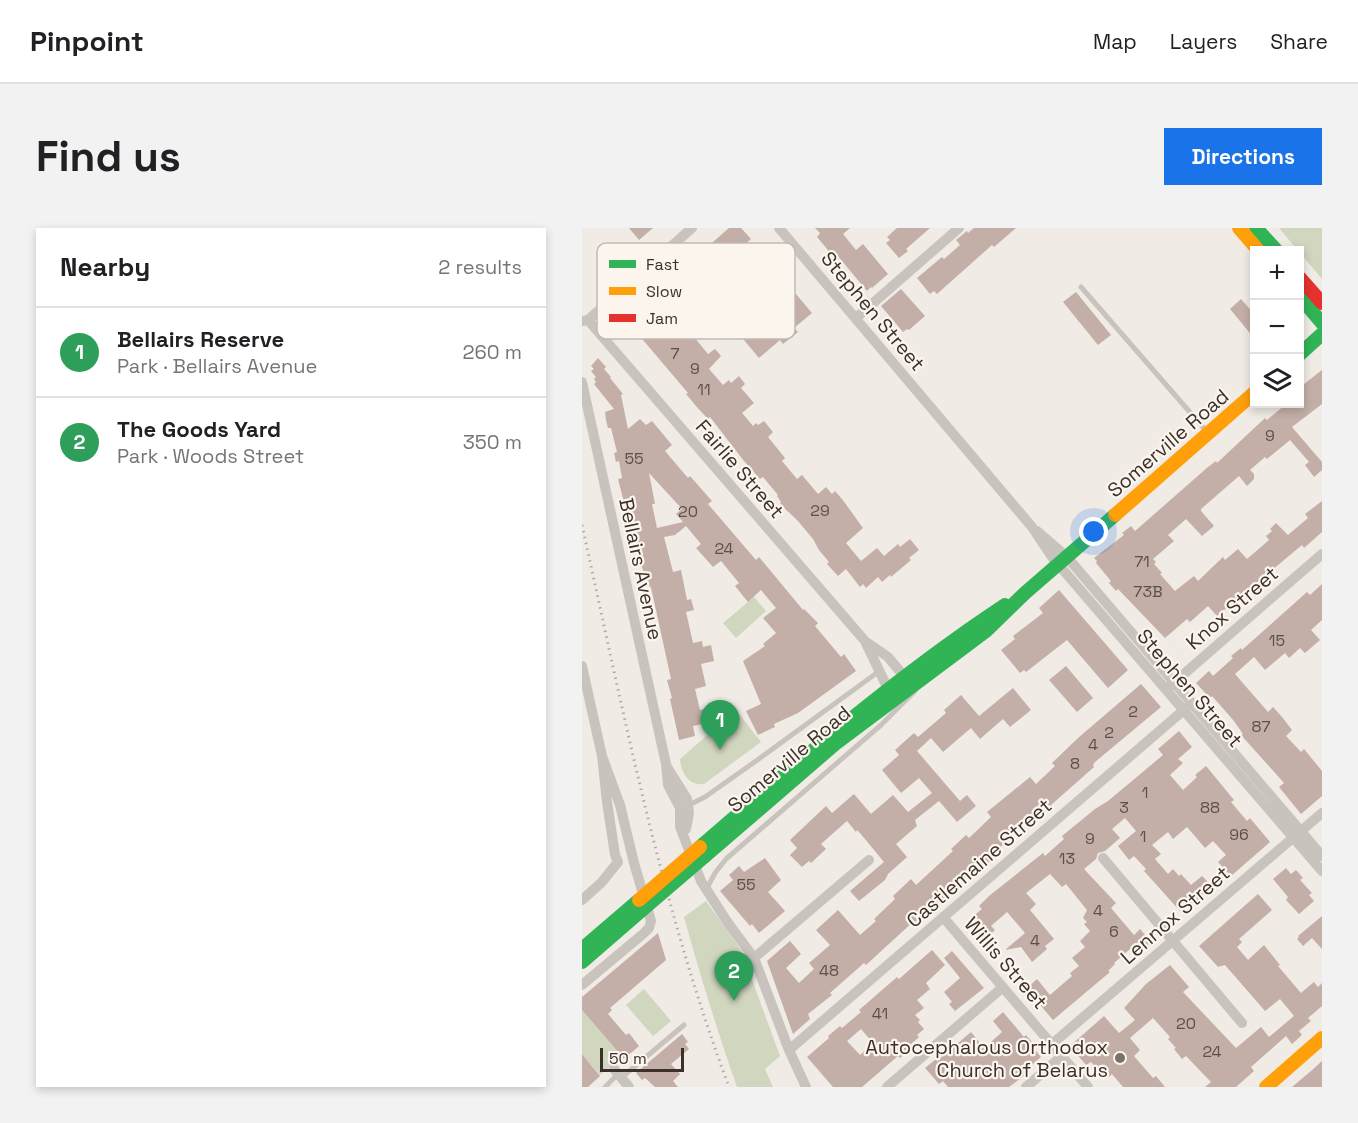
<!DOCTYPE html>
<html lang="en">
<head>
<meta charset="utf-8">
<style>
  body { margin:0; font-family:"Space Grotesk",sans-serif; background:#f2f2f2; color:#202124 }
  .controls { position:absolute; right:18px; top:18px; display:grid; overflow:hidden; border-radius:0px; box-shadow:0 3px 9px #0003 }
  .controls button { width:54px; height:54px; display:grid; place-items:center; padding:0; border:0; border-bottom:2px solid #e0e0e0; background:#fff; color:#202124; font:30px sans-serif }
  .scale { position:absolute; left:18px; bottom:15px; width:84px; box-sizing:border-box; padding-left:6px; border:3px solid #3b302b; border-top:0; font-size:16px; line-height:21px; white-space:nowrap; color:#3b302b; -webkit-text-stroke:4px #fbf5ee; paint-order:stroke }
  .you { position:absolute; left:512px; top:304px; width:21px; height:21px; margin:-15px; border:4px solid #fff; border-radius:50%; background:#1a73e8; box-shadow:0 0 0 9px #1a73e833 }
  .badge { display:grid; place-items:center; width:39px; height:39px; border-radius:50%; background:#1a73e8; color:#fff; font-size:20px; font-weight:700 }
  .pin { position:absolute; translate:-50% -50px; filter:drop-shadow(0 2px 3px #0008) }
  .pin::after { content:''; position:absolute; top:32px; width:21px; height:18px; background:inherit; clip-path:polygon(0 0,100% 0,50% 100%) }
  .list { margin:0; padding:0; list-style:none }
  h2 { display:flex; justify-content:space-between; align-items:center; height:78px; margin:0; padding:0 24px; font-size:26px }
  h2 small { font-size:20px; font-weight:400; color:#757577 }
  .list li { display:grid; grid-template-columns:39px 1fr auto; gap:18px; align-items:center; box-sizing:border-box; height:90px; padding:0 24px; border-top:2px solid #e0e0e0 }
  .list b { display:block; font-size:22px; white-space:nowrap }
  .list p { margin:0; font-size:20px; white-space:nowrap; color:#757577 }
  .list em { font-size:20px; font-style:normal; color:#757577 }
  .icon { flex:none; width:33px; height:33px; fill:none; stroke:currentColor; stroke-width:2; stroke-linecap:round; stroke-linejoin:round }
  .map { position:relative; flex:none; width:740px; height:859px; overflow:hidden; border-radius:0px }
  header { display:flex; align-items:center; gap:36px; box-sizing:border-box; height:84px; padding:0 30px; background:#fff; border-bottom:2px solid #e0e0e0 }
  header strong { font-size:28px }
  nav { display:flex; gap:33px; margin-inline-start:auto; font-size:21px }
  .intro { display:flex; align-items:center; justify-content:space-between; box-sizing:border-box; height:144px; padding:0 36px }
  h1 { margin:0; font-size:42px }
  .button { padding:15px 27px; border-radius:0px; background:#1a73e8; color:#fff; font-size:21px; font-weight:700 }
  main { display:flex; gap:36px; padding:0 36px }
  aside { flex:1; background:#fff; border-radius:0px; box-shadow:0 3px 9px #0003 }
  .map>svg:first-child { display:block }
  .green { fill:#d1d6bf }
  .building { fill:#c3afa7; fill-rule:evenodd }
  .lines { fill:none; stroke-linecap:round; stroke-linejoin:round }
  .lane { stroke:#c9c3be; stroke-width:5 }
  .street { stroke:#c9c3be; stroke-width:10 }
  .fast { stroke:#30b455; stroke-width:14 }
  .slow { stroke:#ff9f0a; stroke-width:14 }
  .jam { stroke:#e5322d; stroke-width:14 }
  .rail { stroke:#b1aca8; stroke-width:3; stroke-dasharray:1.5 4.5; stroke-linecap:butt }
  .fast-bridge { stroke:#30b455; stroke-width:14 }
  .slow-bridge { stroke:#ff9f0a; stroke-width:14 }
  .poi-dot { fill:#7a716c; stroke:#fbf5ee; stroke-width:2 }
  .labels { text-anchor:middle; stroke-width:4.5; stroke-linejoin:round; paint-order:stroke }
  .number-label { font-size:16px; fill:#5d504a }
  .street-label { font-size:20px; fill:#3b302b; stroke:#fbf5ee }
  .poi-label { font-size:20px; fill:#3b302b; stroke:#fbf5ee; text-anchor:end }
  .key { fill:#fbf5ee; stroke:#c1bab4; stroke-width:1.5 }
  .key-label { font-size:16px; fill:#3b302b }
</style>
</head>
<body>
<header>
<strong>Pinpoint</strong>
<nav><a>Map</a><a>Layers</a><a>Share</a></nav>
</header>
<div class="intro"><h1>Find us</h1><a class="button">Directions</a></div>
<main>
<aside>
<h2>Nearby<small>2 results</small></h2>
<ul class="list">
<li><span class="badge" style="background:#2e9e5b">1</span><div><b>Bellairs Reserve</b><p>Park · Bellairs Avenue</p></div><em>260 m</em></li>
<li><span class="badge" style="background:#2e9e5b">2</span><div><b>The Goods Yard</b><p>Park · Woods Street</p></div><em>350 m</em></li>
</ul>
</aside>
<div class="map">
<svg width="740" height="859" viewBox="0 0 740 859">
  <rect width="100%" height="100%" fill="#f0ebe5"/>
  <path class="green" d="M697 0H740V51Z
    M172 369 184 383 154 410 141 395Z
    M154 482 179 514 122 556C107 558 99 545 98 531Z
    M124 673 159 722 198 828 183 841 191 859H155C135 802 118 747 102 689Z
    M62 761 89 793 71 808 44 777Z
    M0 782 40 829 18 847 0 826Z"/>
  <path class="building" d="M47 0H71L57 12Z
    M147 0H159L169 11 134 42 141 50 127 61 125 59 106 75 90 56 109 40 106 36Z
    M233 0H268L261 6 274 22 281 16 306 46 290 60 289 59 285 63 255 27 250 30 245 24 246 22 235 9 238 5Z
    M315 0H348L324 21 326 23 317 30 304 15 308 12 305 9Z
    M392 0H434L412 19 410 17 355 66 352 63 348 66 335 50 360 29 362 31 378 17 374 12 385 3 386 5Z
    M197 46 230 85 212 100 216 104 201 116 198 112 177 130 146 93 181 63 179 61Z
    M319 61 343 88 327 102 325 101 321 104 299 78Z
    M66 63 89 87 86 89 103 109 108 104 126 126 133 121 139 128 127 141 141 157 147 152 149 155 157 148 163 156 159 160 172 175 160 185 171 198 174 195 176 197 182 193 191 204 186 209 203 230 200 233 215 251 220 247 236 266 244 259 250 266 253 263 260 271 281 300 264 315 279 333 295 320 302 328 316 316 318 319 328 311 337 322 327 330 329 332 309 349 308 347 300 354 296 349 284 360 281 356 278 359 264 341 256 348 245 336 247 334 237 322 231 311 216 293 198 276 199 274 195 268 196 267 181 249 178 251 162 233 128 189 126 191 114 178 104 166 106 165 39 86Z
    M494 64 529 107 516 117 481 74Z
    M659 71 672 86V110L648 81Z
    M16 130 24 139 22 141 29 149 28 150 41 166 39 167 46 201 58 191 64 197 70 193 90 217 83 223 106 250 108 248 130 273 126 276 174 332 177 329 221 382 222 381 236 395 233 398 259 429 262 426 274 443 216 485 192 496 193 499 176 507 164 483 179 476 161 433 183 418 181 416 194 405 181 390 194 380 179 362 166 374 153 358 157 355 139 333 131 339 114 320 119 316 104 298 93 307 82 309 91 344 99 342 105 372 109 371 112 382 104 384 111 415 120 413 121 419 129 417 132 433 119 436 124 458 113 461 118 482 131 479 135 493 111 498 113 508 97 512 88 471 90 470 85 452 89 451 74 382 69 360 68 358H66L60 339 50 289 46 290 36 251 40 250 37 233 34 234 32 225 35 224 29 200H26L24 192 23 184 32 181 12 156 14 154 12 151 14 149 9 143 12 141 9 138ZM67 245 100 281 94 286 101 294 75 300 70 276H73Z
    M740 142V176L710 199 740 234V242L732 249 723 237 727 234 708 212 685 231 683 229 668 242 672 246V251L665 258 657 248 619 281V283L632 298 620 308 604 291 586 307 592 313 571 331 574 334 572 336 580 345 578 346 593 363 612 348 616 353 641 329 643 332 656 321 665 331 687 312 684 308 690 303 688 301 694 295 706 307 726 290 723 286 740 273V304L722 320 720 317 635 388 626 378 608 394 605 391 583 410 536 361 534 363 527 355 529 353 514 335 515 333 512 330 542 307 540 305 549 298 553 303 626 239 634 233 635 235 683 190 685 192 704 176H717V160Z
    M740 356V392L729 402 738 412 723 425 718 420 707 430 703 425 683 442 672 429 653 446 686 484 691 479 700 489 710 502 704 508 719 524 722 521 740 543V568L719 586 697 559 702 555 659 507 661 506 652 493 630 468 628 470 614 455 627 443 631 448 651 430 649 428 659 420 660 422 725 364 728 367Z
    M477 362 546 442 526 460 485 412 444 444 442 442 438 445 419 422 433 411 431 408 461 385 457 380Z
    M484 438 511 470 495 484 467 452Z
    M559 456 579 479 513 534 511 537 512 539 469 577 470 578 454 593 450 588 423 612 424 614 412 625 414 628 394 647 392 645 378 658 377 656 363 668 365 670 344 689 342 686 333 694 332 693 284 737 282 735 248 765 250 767 226 786 228 791 211 806 185 733 208 713 219 726 204 740 217 755 232 741 227 735 248 717 234 702 256 682 278 707 294 693 292 691 313 671 311 668 329 651 334 657 371 623 369 621 384 607 387 610 409 589 405 584 448 549 454 556 473 538 470 535 496 510Z
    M431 460 449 482 428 499 421 491 398 511 389 500 361 524 349 510 335 523 378 573 385 567 394 578 375 594 357 573 333 592 335 598 314 616 325 629 306 646 303 652 277 673 268 663 302 634 278 605 275 602 274 604 265 593 239 616 244 621 229 635 227 633 220 639 208 627 215 620 208 612 244 578 250 585 272 566 289 586 311 567 326 584 350 565 337 550 319 565 300 542 317 527 313 522 332 505 336 509 364 485 362 482 379 467 397 488Z
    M597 503 610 519 596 531 601 535 588 547 601 562 615 549 613 547 624 538 652 572 649 574 665 593 668 590 688 614 649 648 636 634 644 627 631 613 623 620 605 599 591 611 586 604 570 617 579 626 573 631 586 646 591 641 597 648 599 646 609 657 620 648 629 657 624 661 626 663 607 680 605 677 598 683 562 643 564 641 552 628 547 632 536 618 554 603 543 590 530 601 538 610 523 623 516 625 514 631 502 641 534 675 529 680 552 707 558 701 569 714 554 727 548 721 532 735 533 736 526 743 528 744 471 792 454 772 452 774 442 763 455 751 468 767 490 748 488 745 497 738 490 730 503 719 498 713 508 703 502 696 505 694 501 690 505 682 484 656 480 659 468 646 444 665 454 676 448 682 472 711 463 718 465 721 450 734 439 719 423 722 443 705 425 684 409 698 413 702 400 714 386 698 391 694 388 691 400 681 397 678 407 668 461 625 463 628 482 611 480 608 513 581 526 573 581 527 576 521Z
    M183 630 199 652 186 664 203 683 177 705 170 696 168 698 138 663 151 652 147 647 157 638 162 644Z
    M704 640 709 646 714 642 721 650 718 652 730 665 727 667 732 673 717 686 704 672 706 669 691 651Z
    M676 666 690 682 657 711 660 714 655 719 666 732 682 717 698 737 696 738 719 765 732 754 736 759 740 755V778L726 790 729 793 717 803 720 807 710 816 704 808 669 839 672 843 654 859H623L629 854 604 828 600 831 592 821 594 820 586 811 588 809 571 790 548 810 558 822 552 828 571 850 574 848 583 859H541L530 846 527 849 524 846 522 849 509 834 504 837 488 818 522 788 537 805 553 792 542 780 564 756 588 737 607 759 601 764 654 820 679 799 687 809 712 788 698 771 683 783 643 737 636 739 617 718Z
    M740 688V721L730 710 721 718 715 711 717 709 716 708Z
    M76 705 84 732 28 780 30 782 26 786 44 807 47 805 57 818 42 831 0 782V769Z
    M350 722 363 737 344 755 348 761 335 772 342 780 333 787 338 792 336 794 342 801 335 807 337 809 328 817 330 820 318 830 316 828 280 859H251L225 829 247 810 246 808 258 798 260 800 279 784 277 782 284 776 315 749 317 751ZM279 801 291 815 278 827 265 813Z
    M370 723 402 760 373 783 367 776 370 774 362 764 378 750 362 730Z
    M421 784 442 809 444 807 450 814 448 816 459 829 446 840 448 843 427 859H366L361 853 357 856 343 840 354 831 355 833 389 804 402 820 420 804 411 793Z
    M100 806 106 814 103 816 107 821 89 836 98 846 91 853 96 859H73L63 850 60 852 54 845Z
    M0 826 18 848 6 859H0Z
    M740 833V859H710L729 843Z"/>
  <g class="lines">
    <path class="lane" d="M499 59 626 205
      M672 72V79
      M107 577 123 569 174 533 296 444
      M125 660 133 645 144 631 299 497 333 463
      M39 850 102 797
      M23 859 36 846"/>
    <path class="street" d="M197 0 450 299 470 329 740 643
      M274 90 377 0
      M6 92 283 413 306 429 321 447
      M0 93 6 92 110 0
      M0 154 84 536 86 557 98 580V599L119 653 146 695 172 730 207 822 224 859
      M455 303 485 329 740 628
      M283 413 305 459
      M0 438 20 528 25 574 33 627 36 634
      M587 459 740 326
      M85 539 105 571 107 585 104 601
      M521 630 660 795
      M0 672 19 655 36 634
      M361 689 506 859
      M172 730 287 632
      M0 757 61 706 67 700 69 693 52 635 38 577 20 528
      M470 816 740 585
      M207 822 610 475
      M32 841 47 859
      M305 859 421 759
      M444 859 480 828"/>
    <path class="fast" d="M674 0 694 22
      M718 69 740 95
      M718 126 740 106
      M118 619C216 534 314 449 423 377
      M123 628 253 516 404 403 443 365 533 287
      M0 721 57 672
      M0 734 60 682"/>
    <path class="slow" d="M657 0 676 22
      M533 287 672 165
      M684 859 740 810"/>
    <path class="jam" d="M718 50 740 75"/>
    <path class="rail" d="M0 297C42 487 79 677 147 859"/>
    <path class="fast-bridge" d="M60 682 123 628"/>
    <path class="slow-bridge" d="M57 672 118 619"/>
  </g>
  <circle class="poi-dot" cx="538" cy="830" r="6"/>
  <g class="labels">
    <g class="number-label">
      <text x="93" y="131">7</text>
      <text x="113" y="146">9</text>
      <text x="122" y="167">11</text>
      <text x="688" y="213">9</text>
      <text x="52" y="236">55</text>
      <text x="238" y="288">29</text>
      <text x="106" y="289">20</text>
      <text x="142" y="326">24</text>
      <text x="560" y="339">71</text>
      <text x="566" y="369">73B</text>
      <text x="695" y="418">15</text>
      <text x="551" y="489">2</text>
      <text x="679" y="504">87</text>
      <text x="527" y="510">2</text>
      <text x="511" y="522">4</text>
      <text x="493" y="541">8</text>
      <text x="563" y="570">1</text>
      <text x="542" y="585">3</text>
      <text x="628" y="585">88</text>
      <text x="657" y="612">96</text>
      <text x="561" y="614">1</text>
      <text x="508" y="616">9</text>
      <text x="485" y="636">13</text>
      <text x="164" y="662">55</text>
      <text x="516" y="688">4</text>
      <text x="532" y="709">6</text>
      <text x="453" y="718">4</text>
      <text x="247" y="748">48</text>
      <text x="298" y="791">41</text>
      <text x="604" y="801">20</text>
      <text x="630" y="829">24</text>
    </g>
    <g class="street-label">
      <text transform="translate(291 83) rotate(50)" y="7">Stephen Street</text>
      <text transform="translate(586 215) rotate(-41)" y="7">Somerville Road</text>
      <text transform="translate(158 241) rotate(49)" y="7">Fairlie Street</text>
      <text transform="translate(59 341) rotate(78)" y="7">Bellairs Avenue</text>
      <text transform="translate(650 380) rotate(-41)" y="7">Knox Street</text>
      <text transform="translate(608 460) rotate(49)" y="7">Stephen Street</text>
      <text transform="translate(207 531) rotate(-40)" y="7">Somerville Road</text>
      <text transform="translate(397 635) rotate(-41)" y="7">Castlemaine Street</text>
      <text transform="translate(593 687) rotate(-41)" y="7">Lennox Street</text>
      <text transform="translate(424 735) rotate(49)" y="7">Willis Street</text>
    </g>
    <g class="poi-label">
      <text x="526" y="826">Autocephalous Orthodox<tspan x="526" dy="23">Church of Belarus</tspan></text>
    </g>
  </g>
  <rect x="15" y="15" width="198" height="96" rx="9" class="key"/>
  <rect x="27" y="32" width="27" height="8" fill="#30b455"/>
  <rect x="27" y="59" width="27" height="8" fill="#ff9f0a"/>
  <rect x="27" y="86" width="27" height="8" fill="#e5322d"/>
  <g class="key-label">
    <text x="64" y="42">Fast</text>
    <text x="64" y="69">Slow</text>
    <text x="64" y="96">Jam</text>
  </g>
</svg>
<div class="controls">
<button>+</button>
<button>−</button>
<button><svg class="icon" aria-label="layers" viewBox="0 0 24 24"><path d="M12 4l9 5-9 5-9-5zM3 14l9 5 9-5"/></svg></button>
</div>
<div class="scale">50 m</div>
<div class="you"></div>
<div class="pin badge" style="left:138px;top:522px;background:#2e9e5b">1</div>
<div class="pin badge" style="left:152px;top:773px;background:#2e9e5b">2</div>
</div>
</main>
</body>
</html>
